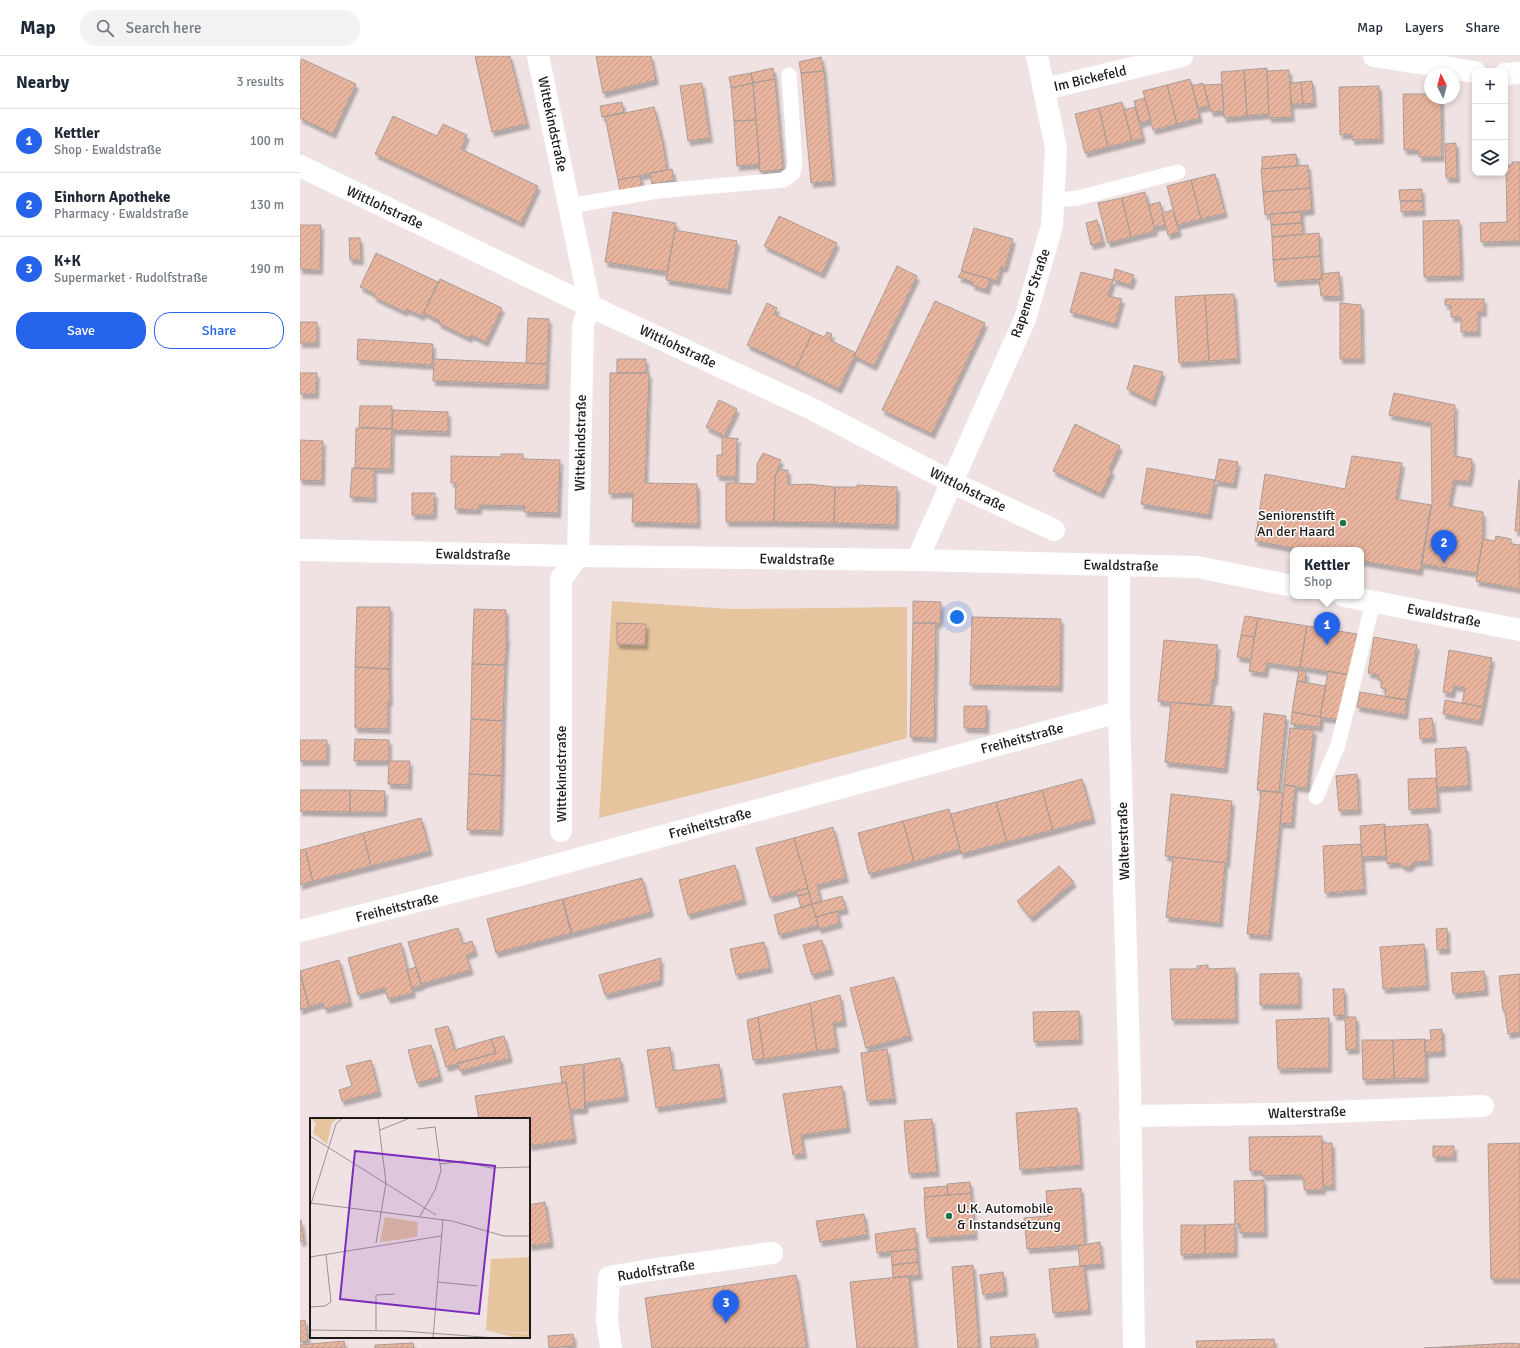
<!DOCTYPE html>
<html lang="en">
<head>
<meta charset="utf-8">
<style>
  body { margin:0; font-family:Signika,sans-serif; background:#f2f2f3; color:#1f2937 }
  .controls { position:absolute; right:12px; top:12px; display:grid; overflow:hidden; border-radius:8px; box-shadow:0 2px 6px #0003 }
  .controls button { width:36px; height:36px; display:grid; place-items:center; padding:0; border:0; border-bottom:1px solid #e0e1e3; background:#fff; color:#1f2937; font:20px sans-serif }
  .compass { position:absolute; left:1124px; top:12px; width:36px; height:36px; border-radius:50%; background:#fff; box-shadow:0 2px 6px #0003; rotate:354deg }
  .you { position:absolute; left:657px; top:561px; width:14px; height:14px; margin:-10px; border:3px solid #fff; border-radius:50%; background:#1a73e8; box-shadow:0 0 0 6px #1a73e833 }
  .badge { display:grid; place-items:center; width:26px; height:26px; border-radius:50%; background:#2563eb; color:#fff; font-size:13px; font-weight:700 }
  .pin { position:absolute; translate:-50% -33px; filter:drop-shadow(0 1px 2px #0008) }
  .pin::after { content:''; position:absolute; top:21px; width:14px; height:12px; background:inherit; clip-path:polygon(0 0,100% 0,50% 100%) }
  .popup { position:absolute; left:990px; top:491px; width:74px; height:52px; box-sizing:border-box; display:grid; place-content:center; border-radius:8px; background:#fff; filter:drop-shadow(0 1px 3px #0005); font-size:13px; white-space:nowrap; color:#747a83 }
  .popup b { font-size:15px; color:#1f2937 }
  .popup::after { content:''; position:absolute; left:50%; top:100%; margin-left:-8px; border:8px solid transparent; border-top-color:#fff }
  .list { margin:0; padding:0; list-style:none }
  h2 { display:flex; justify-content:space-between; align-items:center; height:52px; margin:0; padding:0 16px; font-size:17px }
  h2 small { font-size:13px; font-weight:400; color:#747a83 }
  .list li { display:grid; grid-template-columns:26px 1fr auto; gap:12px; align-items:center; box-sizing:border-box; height:64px; padding:0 16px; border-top:1px solid #e0e1e3 }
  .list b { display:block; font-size:15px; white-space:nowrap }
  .list p { margin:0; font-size:13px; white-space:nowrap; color:#747a83 }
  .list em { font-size:13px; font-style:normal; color:#747a83 }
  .actions { display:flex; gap:8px; padding:12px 16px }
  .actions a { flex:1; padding:9px 0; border:1px solid #2563eb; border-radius:16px; text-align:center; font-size:14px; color:#2563eb }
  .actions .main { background:#2563eb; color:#fff }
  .icon { flex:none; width:22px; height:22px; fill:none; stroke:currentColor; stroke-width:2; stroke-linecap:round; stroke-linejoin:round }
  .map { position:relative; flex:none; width:1220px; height:1292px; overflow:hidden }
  header { display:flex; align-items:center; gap:24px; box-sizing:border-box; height:56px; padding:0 20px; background:#fff; border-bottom:1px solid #e0e1e3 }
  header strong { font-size:19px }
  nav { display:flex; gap:22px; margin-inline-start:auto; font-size:14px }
  .search { width:280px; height:36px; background:#f2f2f3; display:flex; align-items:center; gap:10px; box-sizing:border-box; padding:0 14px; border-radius:16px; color:#747a83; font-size:15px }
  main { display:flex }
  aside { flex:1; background:#fff }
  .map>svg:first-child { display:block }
  .green { fill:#e5c49e }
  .building { fill:url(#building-hatch); stroke:#a99d99; filter:url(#shadow) }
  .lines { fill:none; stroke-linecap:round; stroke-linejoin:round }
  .lane { stroke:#fff; stroke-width:15 }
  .street { stroke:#fff; stroke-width:22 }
  .secondary { stroke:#fff; stroke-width:22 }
  .poi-dot { fill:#207446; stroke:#fff; stroke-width:1.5 }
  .labels { text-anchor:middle; stroke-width:3; stroke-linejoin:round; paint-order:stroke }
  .street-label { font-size:14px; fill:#1d1919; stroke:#fff }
  .poi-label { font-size:14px; fill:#1d1919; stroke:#fff; text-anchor:end }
  .inset-road { fill:none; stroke:#9c9292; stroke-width:1 }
  .view { fill:#7b2cbf; fill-opacity:0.15; stroke:#7b2cbf; stroke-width:2 }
  .inset-edge { fill:none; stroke:#1d1919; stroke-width:2 }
</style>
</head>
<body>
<header>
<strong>Map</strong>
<div class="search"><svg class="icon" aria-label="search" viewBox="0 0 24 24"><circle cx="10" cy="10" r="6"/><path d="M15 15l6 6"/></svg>Search here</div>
<nav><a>Map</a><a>Layers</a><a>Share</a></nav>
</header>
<main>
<aside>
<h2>Nearby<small>3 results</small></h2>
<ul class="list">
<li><span class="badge">1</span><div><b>Kettler</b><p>Shop · Ewaldstraße</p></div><em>100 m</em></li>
<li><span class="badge">2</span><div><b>Einhorn Apotheke</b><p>Pharmacy · Ewaldstraße</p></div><em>130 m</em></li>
<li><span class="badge">3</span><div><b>K+K</b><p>Supermarket · Rudolfstraße</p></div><em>190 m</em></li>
</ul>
<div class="actions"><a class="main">Save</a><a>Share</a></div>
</aside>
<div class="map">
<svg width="1220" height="1292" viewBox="0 0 1220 1292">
  <defs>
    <pattern id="building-hatch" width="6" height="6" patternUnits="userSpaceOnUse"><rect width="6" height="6" fill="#e9b49e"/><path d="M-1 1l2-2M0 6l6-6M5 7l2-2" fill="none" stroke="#c79a88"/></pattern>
    <filter id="shadow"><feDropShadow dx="2.5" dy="4.5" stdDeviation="1" flood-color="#0004"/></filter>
  </defs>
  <rect width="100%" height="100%" fill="#f0e2e2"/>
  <path class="green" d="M312 545 431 553 607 551V682L448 725 299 762Z"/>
  <path class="building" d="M175 0H210L227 68 192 76Z
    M296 0H351L356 24 303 37Z
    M521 1 524 15 501 17 499 6Z
    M2 3 56 28 33 78 0 62V7Z
    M473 12 475 23 453 27 451 17Z
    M967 12 969 58 947 60 944 14Z
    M944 14 947 60 924 62 921 16Z
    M989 14 992 61 969 62 967 15Z
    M524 15 533 125 511 127 501 17Z
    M451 17 453 27 431 32 429 21Z
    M475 23 483 113 460 116 453 27Z
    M890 23 900 62 877 68 867 29Z
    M1012 25 1014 47 1003 48 1001 26Z
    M1001 26 1003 48H991L990 27Z
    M402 27 410 82 388 85 380 30Z
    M453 27 456 64 434 65 431 32Z
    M903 27 909 50 898 52 892 30Z
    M922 28 924 55 911 56 904 29Z
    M867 29 877 68 853 74 843 35Z
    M1079 30 1081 83 1052 84V78L1040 79 1039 31Z
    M1103 38H1130V42H1141L1142 101H1119V94H1104Z
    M845 42 851 64 840 67 834 45Z
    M322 46 324 56 302 61 300 50Z
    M822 46 832 85 808 91 799 52Z
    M354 51 363 87 367 114 318 124 305 61Z
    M835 51 843 82 832 85 824 54Z
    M799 52 808 91 785 97 775 58Z
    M93 60 137 80 143 68 167 79 161 93 238 130 221 167 75 98Z
    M456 64 460 108 437 110 434 65Z
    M1156 87 1157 122H1146L1145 88Z
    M996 98 997 110 962 113V101Z
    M1212 106H1220V185L1181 186 1180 167 1207 166 1206 109H1212Z
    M1008 109 1010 132 963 136 961 113Z
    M372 113 374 124 352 128 350 117Z
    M915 118 925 157 901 163 891 124Z
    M340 120 342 130 320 135 318 124Z
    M891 124 901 163 877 169 867 130Z
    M1010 132 1012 154 965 159 963 136Z
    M1122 133V145H1100L1099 134Z
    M845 136 855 175 831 181 822 142Z
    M822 142 831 181 808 187 798 147Z
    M1101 145H1122L1123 155 1101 156Z
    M860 146 865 169 854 171 849 149Z
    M873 154 879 176 868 179 862 157Z
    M313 156 376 167 367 216 305 206Z
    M1001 156 1002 167 971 169 970 158Z
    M479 160 537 187 522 218 464 190Z
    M797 164 803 186 791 189 786 167Z
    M1159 164 1161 220 1124 221 1123 165Z
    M1002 167 1003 178 972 181 971 169Z
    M0 169H21L20 214 0 213Z
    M674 172 713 183 705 212 701 211 697 225 661 215Z
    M375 174 437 185 428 234 366 224Z
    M1019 177 1020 200 973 204 972 181Z
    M49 182H60L61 204H50Z
    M76 197 138 226 122 260 106 253 105 256 74 241 75 238 60 231Z
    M1020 200 1022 223 975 226 973 204Z
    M597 210 617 220 574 310 554 300Z
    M815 213 834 219 831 229 813 224Z
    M662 215 690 223 687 234 672 229 673 226 658 221Z
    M781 216 813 224 808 240 822 243 815 268 770 256Z
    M1039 216 1041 241 1021 240 1019 223H1022L1021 218Z
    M140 223 202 252 186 286 171 279 169 282 138 267 140 265 124 257Z
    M934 238 938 303 909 305 905 239Z
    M905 239 909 305 879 307 875 241Z
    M1145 243H1184V256H1178V276H1161V261H1151V249H1145Z
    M635 245 685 267 632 378 582 354Z
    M467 247 477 252 474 258 513 276 496 312 447 289Z
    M1040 247 1061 249 1062 303H1040Z
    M228 262 249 263 247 308 226 307Z
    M0 266H17V287H0Z
    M513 276 524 281 527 276 532 278 530 284 556 297 539 333 496 312Z
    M58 283 133 288 132 309 57 304Z
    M134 303 247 308 246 329 133 325Z
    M317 303H346V317H317Z
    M834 309 863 316 853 346 827 333Z
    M0 317H17L16 338H0Z
    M310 317H349L345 427 397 428 398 468 332 466 333 437 309 438Z
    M1094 337 1155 349 1154 400 1172 403V411L1169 426 1154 424 1149 450 1183 456V483L1177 517 1122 508 1132 447 1131 367 1089 359Z
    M419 344 437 353 424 380 406 371Z
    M60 350H92V373L59 371Z
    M93 354 148 356V376L92 374Z
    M775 368 820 390 809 413 812 415 801 438 753 415Z
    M56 372 92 373 91 413 55 412Z
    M422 381 439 383H437L436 421 417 420V399H422Z
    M0 384 23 385 22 425 0 424Z
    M463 397 481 404 475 421 474 466H426V427H435L436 421V427L454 428 457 425V408Z
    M201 398H223V403L260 404 258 457 224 456 225 450 179 449V454L155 453 156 427H151V400L201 401Z
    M1052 400 1102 407 1096 443 1131 449 1120 515 1061 505V494H1003L955 485 965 418 1045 433Z
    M919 403 938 406 934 428 915 425Z
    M52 412 74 413V442L50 441Z
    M847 412 915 424 909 459 841 448Z
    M478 414H488V429L509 428 535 431 534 467 474 466 475 421Z
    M1219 424H1220V475H1215Z
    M557 429 597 431 596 469 534 467 535 431H557Z
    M112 437H135L134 459H112Z
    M1196 480 1211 483V488L1220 489V533L1176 525 1183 483 1195 485Z
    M613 545 641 546 640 567H613Z
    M57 551H90L89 613 55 611Z
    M174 553 206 554V581H207L205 609 172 608Z
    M945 560 958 562 954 581 941 579Z
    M672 561 761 563 760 631 670 629Z
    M958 562 1007 570 1000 612 967 607 965 617 949 615Z
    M317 567 346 568 345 589 317 588Z
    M613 567H636L634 682 610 681Z
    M1007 570 1057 578 1050 619 1000 611Z
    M941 579 954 581 951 603 937 601Z
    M1074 581 1117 589 1107 644 1085 641 1086 633 1081 632 1082 625 1078 624 1079 619 1068 617Z
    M864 584 918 589 917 590 915 625 913 624 910 650 858 645Z
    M1149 594 1192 602 1183 651 1162 647 1165 632 1154 630 1152 638 1143 636Z
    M172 608 205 609 203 665 171 663Z
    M55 611 89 613 90 645 88 646V673L55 672Z
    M999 614 1006 616 1005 626 997 625Z
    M1028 615 1050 619 1042 664 1020 661Z
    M997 625 1026 630 1020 661 992 656Z
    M1060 636 1107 644 1105 659 1057 651Z
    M1145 644 1183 651 1180 665 1143 658Z
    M871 646 932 651 925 713 865 706Z
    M664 650H687L686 673 664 672Z
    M992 656 1021 661 1020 671 991 668Z
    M964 657 986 660 979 736 957 734Z
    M1132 662 1134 682 1120 683 1119 663Z
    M171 663 203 665 202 720 169 718Z
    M990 672 1014 674 1007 732 984 729Z
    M55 683 89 684V705H54Z
    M0 684H27V705H0Z
    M1166 691 1169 730 1137 732 1135 693Z
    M89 705H110L109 729 88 728Z
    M169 718 202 720 200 775 167 774Z
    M1057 718 1059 754 1039 755 1036 720Z
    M1136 722 1138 752 1109 754 1108 723Z
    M782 723 793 763 753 774 742 734Z
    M984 729 995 730 992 768 980 767Z
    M0 734H50V756L0 755Z
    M50 734 85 735 84 756H50Z
    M742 734 753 774 707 786 696 746Z
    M961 735 983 737 969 880 947 878Z
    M871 738 932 745 927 807 865 800Z
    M696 746 707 786 661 798 651 758Z
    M649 753 660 793 614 806 603 765Z
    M121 762 130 795 71 810 63 777Z
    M603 765 614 806 569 818 558 777Z
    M1085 768 1086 800 1062 801 1060 770Z
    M1128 768 1130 805 1114 806 1110 811H1104L1099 807 1087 808 1084 771Z
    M533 771 546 822 517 829 521 846 512 848 494 782Z
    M63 777 71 810 13 825 5 793Z
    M494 782 508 832 470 842 456 792Z
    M1061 788 1064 834 1025 837 1023 790Z
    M5 793 13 825 0 829V794Z
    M873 801 925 807 920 867 866 861Z
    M435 809 444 844 388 859 379 824Z
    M759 810 774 826 731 862 717 845Z
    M342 822 351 856 272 877 263 843Z
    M507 832 509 837 498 840 496 835Z
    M509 837 512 848 501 852 498 840Z
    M542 840 546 853 516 861 512 848Z
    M262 843 271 877 196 897 187 863Z
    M512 848 518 869 479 879 474 859Z
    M537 855 540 867 519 873 516 861Z
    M158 872 163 888 172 885 175 896 166 899 171 914 121 928 108 886Z
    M1147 872 1148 893 1137 894 1136 873Z
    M522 884 531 914 512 919 503 889Z
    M464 886 470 912 436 919 430 893Z
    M101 887 113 937 88 943 85 932 58 939 48 902Z
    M1124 888 1127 930 1083 933 1080 891Z
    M361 902 360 925 305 939 299 919Z
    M39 904 50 946 25 953 23 947 9 951 0 915Z
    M908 909V913L935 912 936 963 872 964 870 913H897V910Z
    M116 911 122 929 112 932 107 914Z
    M1184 915 1186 935 1153 938 1151 917Z
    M0 917 9 951 0 954Z
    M999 917V949H960V918Z
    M1220 918V976L1208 978 1205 955H1203L1199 920Z
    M594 921 610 980 566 992 550 932Z
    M1033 933H1044L1045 959 1034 960Z
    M540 939 544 966 533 967 537 992 517 995 510 947Z
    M510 947 517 995 464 1003 458 961Z
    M779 955 780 984 734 986 733 956Z
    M458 961 464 1003 453 1004 447 964Z
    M1045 961H1056L1057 993 1046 994Z
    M1029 962V1012L978 1013 976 964Z
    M148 970 155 994 191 983 196 997 146 1011 135 973Z
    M1142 973 1143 996 1125 997V984H1131L1130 974Z
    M204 980 210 1002 160 1015 158 1007 196 997 191 983Z
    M1125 983 1126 1022 1094 1023 1093 984Z
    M1062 984H1093L1094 1023 1063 1024Z
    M131 989 140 1021 117 1027 108 994Z
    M370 991 373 1015 419 1008 424 1042 356 1052 347 994Z
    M587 993 594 1043 567 1045 561 997Z
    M320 1002 326 1041 286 1047 285 1053 284 1008Z
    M71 1004 79 1036 42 1045 39 1034 52 1030 46 1010Z
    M283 1008 285 1053 270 1054 266 1026 262 1027 260 1011Z
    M266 1026 274 1083 229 1090V1063H179L175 1040Z
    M542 1030 548 1072 501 1079 504 1098 493 1099 483 1038Z
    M777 1052 781 1109 720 1114 716 1057Z
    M632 1063 637 1116 609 1118 604 1065Z
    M1022 1080 1023 1134H1004V1123H1001V1119L962 1120V1115H950L949 1081Z
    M1022 1087H1032L1033 1130H1023Z
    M1220 1087V1223H1191L1188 1088Z
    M1133 1090H1154V1101H1133Z
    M964 1124 965 1177H940V1168H935L934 1125Z
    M670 1126 671 1137 648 1139 647 1128Z
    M647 1130 648 1139 625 1141 624 1132Z
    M781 1132 785 1189 727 1193 724 1162 748 1160 746 1135Z
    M671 1137 675 1179 627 1182 624 1141Z
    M245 1146 251 1187 229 1190V1149Z
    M564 1158 567 1179 520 1186 516 1165Z
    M1 1164 4 1185 0 1186V1165Z
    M935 1168V1197L905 1198V1169Z
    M881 1169H905V1198L881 1199Z
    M615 1172 617 1193 577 1197 575 1178Z
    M800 1186 802 1208 780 1210 778 1190Z
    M617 1193 618 1206 592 1209 591 1196Z
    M618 1206 620 1219 593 1222 592 1209Z
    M673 1209 679 1292H658L652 1211Z
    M780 1210H784L789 1254 753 1257 749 1213Z
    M703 1216 705 1236 683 1239 680 1219Z
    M496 1219 507 1292H352L345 1242Z
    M609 1220 616 1292H557L550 1226Z
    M5 1264 8 1285 0 1286V1265Z
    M273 1278 274 1290 249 1292 248 1280Z
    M735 1278 736 1292H691L690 1281Z
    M974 1283 975 1292H897L896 1285Z
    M44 1285 45 1292H0V1289Z
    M113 1287 114 1292H75V1289Z
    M1211 1287 1220 1288V1292H1124Z"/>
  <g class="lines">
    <path class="lane" d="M754 144 778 142 878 116
      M269 150 358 135 483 124 493 117 495 107 489 19
      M1016 741 1038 689 1073 546"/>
    <path class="street" d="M238 0 290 250 283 269 278 500 261 523V775
      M1074 0 1175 16
      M1205 18 1220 17
      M745 33 882 0
      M0 110 290 250 514 354 653 427 754 474
      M617 504 725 263 752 170 756 92 737 0
      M819 509V656L830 1030 834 1292
      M0 875 219 819 819 656
      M830 1060 979 1058 1183 1050
      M311 1292 307 1264 309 1221 350 1214 472 1197"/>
    <path class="secondary" d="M0 494 278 500 617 504 897 511 993 530
      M1044 540 1220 574"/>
  </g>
  <g class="poi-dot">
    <circle cx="1043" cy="467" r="4"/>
    <circle cx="649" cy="1160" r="4"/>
  </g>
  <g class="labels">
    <g class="street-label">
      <text transform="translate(790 22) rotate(-13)" y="5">Im Bickefeld</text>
      <text transform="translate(253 68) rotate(78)" y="5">Wittekindstraße</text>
      <text transform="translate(85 151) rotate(25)" y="5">Wittlohstraße</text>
      <text transform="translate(730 237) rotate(-71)" y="5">Rapener Straße</text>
      <text transform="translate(378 290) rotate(25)" y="5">Wittlohstraße</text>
      <text transform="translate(280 387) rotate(-89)" y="5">Wittekindstraße</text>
      <text transform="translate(668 433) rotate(26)" y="5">Wittlohstraße</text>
      <text transform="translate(173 498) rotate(1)" y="5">Ewaldstraße</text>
      <text transform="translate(497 503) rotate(1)" y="5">Ewaldstraße</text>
      <text transform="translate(821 509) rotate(1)" y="5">Ewaldstraße</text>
      <text transform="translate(1144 559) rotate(11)" y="5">Ewaldstraße</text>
      <text transform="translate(722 682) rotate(-15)" y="5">Freiheitstraße</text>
      <text transform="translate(261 718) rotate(-90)" y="5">Wittekindstraße</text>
      <text transform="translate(410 767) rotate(-15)" y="5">Freiheitstraße</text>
      <text transform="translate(823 785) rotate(-92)" y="5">Walterstraße</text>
      <text transform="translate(97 851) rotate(-14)" y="5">Freiheitstraße</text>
      <text transform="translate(1007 1056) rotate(-2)" y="5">Walterstraße</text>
      <text transform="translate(356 1214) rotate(-9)" y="5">Rudolfstraße</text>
    </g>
    <g class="poi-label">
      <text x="1035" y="464">Seniorenstift<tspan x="1035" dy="16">An der Haard</tspan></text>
      <text x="657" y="1157" text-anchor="start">U.K. Automobile<tspan x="657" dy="16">&amp; Instandsetzung</tspan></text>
    </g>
  </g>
  <g transform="translate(10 1062)">
    <rect width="220" height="220" fill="#f0e2e2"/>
    <path d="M176 212 220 216V220H206Z" fill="#e5c49e"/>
    <path d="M0 0H28L22 5 17 26 3 15 6 5Z" fill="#e5c49e"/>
    <path d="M75 99 108 104 107 119 70 124ZM220 139V215L176 212 181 141Z" fill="#e5c49e"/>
    <path class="inset-road" d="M107 11 125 9 131 53 125 72 110 98M70 12 100 0M0 18 126 97M130 46 152 43 181 50 220 49M0 85 142 103 194 118H220M0 89 26 6 33 0M66 125 76 65 68 0M0 139 131 118M128 164 168 168M0 189 15 188 21 184 16 137M0 212 92 213 186 220M66 212V177L85 176M123 220 133 101"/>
    <path class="view" d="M45 33 185 48 169 196 30 181Z"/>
    <rect width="220" height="220" class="inset-edge"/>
  </g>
</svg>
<div class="controls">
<button>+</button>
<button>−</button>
<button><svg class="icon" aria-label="layers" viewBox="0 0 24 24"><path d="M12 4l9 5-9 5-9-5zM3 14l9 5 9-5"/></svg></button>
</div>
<svg class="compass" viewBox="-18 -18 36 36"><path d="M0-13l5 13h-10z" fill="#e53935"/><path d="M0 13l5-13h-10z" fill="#747a83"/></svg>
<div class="you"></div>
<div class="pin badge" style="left:1027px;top:589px">1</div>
<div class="popup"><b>Kettler</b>Shop</div>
<div class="pin badge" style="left:1144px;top:507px">2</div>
<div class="pin badge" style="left:426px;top:1267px">3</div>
</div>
</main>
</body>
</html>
